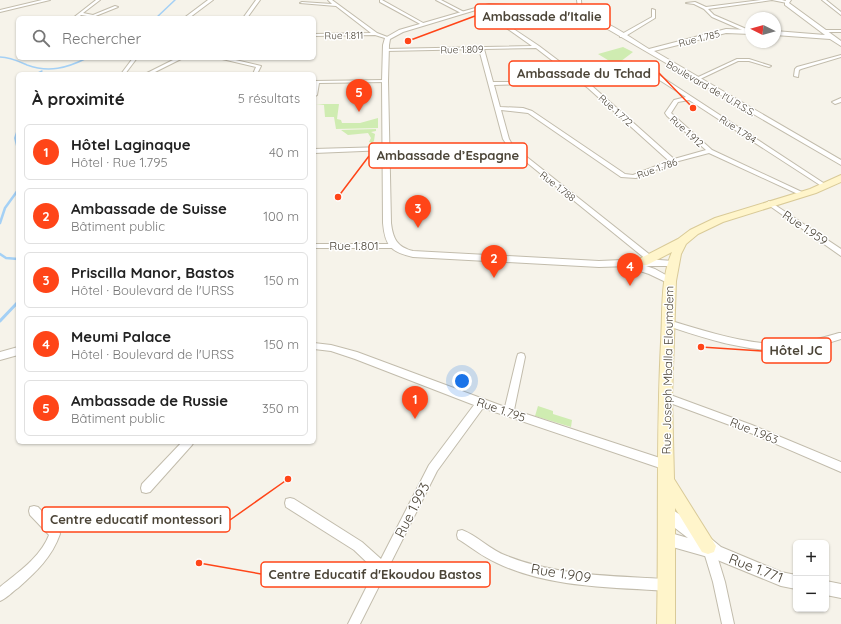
<!DOCTYPE html>
<html lang="fr">
<head>
<meta charset="utf-8">
<style>
  body { margin:0; font-family:Quicksand,sans-serif; background:#f2f2f2; color:#222 }
  .controls { position:absolute; right:12px; bottom:12px; display:grid; overflow:hidden; border-radius:6px; box-shadow:0 1px 3px #0004 }
  .controls button { width:36px; height:36px; display:grid; place-items:center; padding:0; border:0; border-bottom:1px solid #e0e0e0; background:#fff; color:#222; font:20px sans-serif }
  .compass { position:absolute; left:745px; top:12px; width:36px; height:36px; border-radius:50%; background:#fff; box-shadow:0 1px 3px #0004; rotate:275deg }
  .you { position:absolute; left:462px; top:381px; width:14px; height:14px; margin:-10px; border:3px solid #fff; border-radius:50%; background:#1a73e8; box-shadow:0 0 0 6px #1a73e833 }
  .badge { display:grid; place-items:center; width:26px; height:26px; border-radius:50%; background:#ff4518; color:#fff; font-size:13px; font-weight:700 }
  .pin { position:absolute; translate:-50% -33px; filter:drop-shadow(0 1px 2px #0008) }
  .pin::after { content:''; position:absolute; top:21px; width:14px; height:12px; background:inherit; clip-path:polygon(0 0,100% 0,50% 100%) }
  .list { margin:0; padding:0; list-style:none }
  h2 { display:flex; justify-content:space-between; align-items:center; height:52px; margin:0; padding:0 16px; font-size:17px }
  h2 small { font-size:13px; font-weight:400; color:#767676 }
  .list li { display:grid; grid-template-columns:26px 1fr auto; gap:12px; align-items:center; box-sizing:border-box; height:56px; margin:0 8px 8px; padding:0 8px; border:1px solid #e0e0e0; border-radius:6px }
  .list b { display:block; font-size:15px; white-space:nowrap }
  .list p { margin:0; font-size:13px; white-space:nowrap; color:#767676 }
  .list em { font-size:13px; font-style:normal; color:#767676 }
  .icon { flex:none; width:22px; height:22px; fill:none; stroke:currentColor; stroke-width:2; stroke-linecap:round; stroke-linejoin:round }
  .map { position:relative; flex:none; width:841px; height:624px; overflow:hidden }
  .search { position:absolute; background:#fff; box-shadow:0 1px 3px #0004; left:16px; top:16px; width:300px; height:44px; display:flex; align-items:center; gap:10px; box-sizing:border-box; padding:0 14px; border-radius:6px; color:#767676; font-size:15px }
  .panel { position:absolute; background:#fff; box-shadow:0 1px 3px #0004; left:16px; top:72px; width:300px; height:372px; border-radius:6px }
  .map>svg:first-child { display:block }
  .green { fill:#cfecb1 }
  .lines { fill:none; stroke-linecap:round; stroke-linejoin:round }
  .stream-far3 { stroke:#a4d0f5; stroke-width:1.5 }
  .stream-far2 { stroke:#a4d0f5; stroke-width:2 }
  .stream-far1 { stroke:#a4d0f5; stroke-width:2.5 }
  .stream { stroke:#a4d0f5; stroke-width:3 }
  .minor-casing { stroke:#c2bcac; stroke-width:2 }
  .tertiary-casing { stroke:#c2bcac; stroke-width:2 }
  .secondary-casing { stroke:#d9ca98; stroke-width:2 }
  .minor { fill:#fff; fill-rule:evenodd }
  .tertiary { fill:#fff; fill-rule:evenodd }
  .secondary { fill:#fff5cb; fill-rule:evenodd }
  .labels { text-anchor:middle; stroke-width:3; stroke-linejoin:round; paint-order:stroke }
  .far-street-label { font-size:10px; fill:#4b4437; stroke:#fff }
  .street-label { font-size:12px; fill:#4b4437; stroke:#fff }
  .near-street-label { font-size:14px; fill:#4b4437; stroke:#fff }
  .leader { fill:none; stroke:#ff4518; stroke-width:1.5 }
  .callout-dot { fill:#ff4518; stroke:#fff; stroke-width:1.5 }
  .callout { fill:#fff; stroke:#ff4518; stroke-width:1.5 }
  .callout-label { font-size:13px; text-anchor:middle; font-weight:bold; fill:#4b4437 }
</style>
</head>
<body>
<div class="map">
<svg width="841" height="624" viewBox="0 0 841 624">
  <rect width="100%" height="100%" fill="#f6f3ea"/>
  <path class="green" d="M623 47 633 52 616 65 598 54Z
    M316 104H339L337 119 341 120 342 123H360L378 118V128L336 129 334 117H325L324 105Z
    M376 129V131L371 132 375 134 374 141 372 143 369 142 371 138 368 133 348 135 341 130Z
    M538 406 553 411V414L572 420 571 427 535 416Z"/>
  <g class="lines">
    <path class="stream-far3" d="M156 18 175 0
      M0 57C10 57 18 61 27 65 49 73 67 68 87 58
      M36 74 42 71"/>
    <path class="stream-far2" d="M18 129 15 138 18 150"/>
    <path class="stream-far1" d="M0 223 5 208 18 190
      M0 254 6 258 18 259"/>
    <path class="stream" d="M0 321 18 302"/>
    <g class="minor-casing">
      <path id="minor" d="M96 0H100L83 13 93 15 115 6 118 7 93 17 81 15 78 18H73Z
        M208 0H213L189 18H184Z
        M256 0H260L247 18H243Z
        M328 0H332L377 33 390 38 388 39 375 35 314 36V34L371 33 336 6 300 3 302 2 332 4Z
        M380 0H382L425 24 422 25 380 2Z
        M436 0H441L464 12 461 13Z
        M577 0H581L582 16 579 15Z
        M761 0H772L708 9 714 15 751 31V33H749L712 17 704 9 694 4 686 3 695 2 706 7Z
        M772 0H782L789 2 787 3Z
        M822 0H826L841 12V15Z
        M479 6 539 46 592 86 674 159 706 150 667 116 665 113 674 100 686 97 650 74V72H654L828 186 825 188 823 187 689 100 678 102 671 113 712 150 804 193V195H800L709 153 675 162 636 178 621 177 528 113 501 110 509 139 513 146 654 258 650 261 647 260 509 148 503 139 479 49 386 51 384 50 386 49 532 46 478 8ZM536 48 588 88 669 161 633 175 625 174 532 111 523 108 500 107 494 85 526 84 528 83 526 82H493L484 49Z
        M652 9 655 10V18L624 37H620V35L652 17Z
        M822 30H841V32H822Z
        M841 55V57L801 69 799 70 798 77 794 76 795 69 797 67Z
        M133 58H137L125 74H121Z
        M177 58H183L151 74H145Z
        M218 58H227L261 66 257 74H253L256 67Z
        M737 59H749L771 66 769 67 749 61H738L698 80 694 79Z
        M385 80H387V82L319 83 317 95 314 97V81Z
        M841 98V102L835 104 832 102Z
        M385 147 387 148V150L314 153V149Z
        M769 201 841 249V256L767 204 766 203Z
        M314 244H393L397 246 393 248H314Z
        M668 320C709 332 754 348 797 343 812 341 825 337 839 333H841V339C826 344 812 348 797 350 752 354 707 339 665 325L664 323 665 321Z
        M314 343 331 345 357 352 505 407 517 357 518 354 521 353 524 354 525 357 514 410 666 460 670 462 671 465 670 468 666 470 483 408 437 471 360 624H348L375 570 354 550 286 507 285 503 286 499 290 498 294 499 362 542 381 559 429 465 474 405 355 359 331 351 314 349Z
        M18 347V355L0 360V352Z
        M665 393 752 425 841 462V472L746 431 662 400 660 397 662 394Z
        M182 442H194L192 445 150 492 146 493 142 492 141 488 142 484Z
        M34 506 38 507 59 530 60 534C52 557 36 572 18 588 12 592 7 598 0 601V587C17 573 40 558 49 535L30 515 29 511 30 507Z
        M462 530C478 536 490 550 507 556 557 576 614 576 667 579L671 581 673 585 671 589 667 591C611 587 549 588 497 563 483 557 471 547 458 539L457 535 458 531Z
        M709 543 713 545 715 549 725 582 734 624H722L713 582 703 549 705 545Z"/>
    </g>
    <g class="tertiary-casing">
      <path id="tertiary" d="M42 0H50L0 12V10Z
        M786 0H791L789 3 841 41V46L830 39 775 35V31L825 35 785 5V2Z
        M489 4C527 6 565 7 601 21 618 28 634 40 649 49L726 29 751 30V34L726 33 654 51 841 160V165L599 24 575 15 543 9 489 6 403 32 390 39 389 45 388 81 391 223C393 239 397 247 413 251L599 261 646 259 673 261 676 262 678 264 676 266H646L655 269 673 279 675 281 670 284 649 274 631 268 630 266 599 267 413 257C391 252 385 246 383 223L382 81 383 45 385 38 399 30Z
        M667 506 692 523 721 547 781 572 796 575V589L781 586 715 559 662 544 660 539 662 534 667 532 688 538 662 518 660 513 662 508Z
        M826 581 841 584V598L826 595Z"/>
    </g>
    <g class="secondary-casing">
      <path id="secondary" d="M841 175V182L816 193 723 222 698 234 686 244 681 254 676 281 672 397 674 479 716 546 714 552 708 554 702 552 675 508V624H657C659 530 656 436 661 342 663 313 660 279 672 252L647 265H639L637 262 639 259 678 239 690 230 715 218 810 189Z"/>
    </g>
    <use href="#minor" class="minor"/>
    <use href="#tertiary" class="tertiary"/>
    <use href="#secondary" class="secondary"/>
  </g>
  <g class="labels">
    <g class="far-street-label">
      <text transform="translate(344 35) rotate(-1)" y="4">Rue 1.811</text>
      <text transform="translate(699 38) rotate(-14)" y="4">Rue 1.785</text>
      <text transform="translate(462 49) rotate(-1)" y="4">Rue 1.809</text>
      <text transform="translate(711 88) rotate(30)" y="4">Boulevard de l'U.R.S.S.</text>
      <text transform="translate(616 110) rotate(42)" y="4">Rue 1.772</text>
      <text transform="translate(738 129) rotate(33)" y="4">Rue 1.784</text>
      <text transform="translate(687 131) rotate(42)" y="4">Rue 1.912</text>
      <text transform="translate(657 168) rotate(-20)" y="4">Rue 1.786</text>
      <text transform="translate(558 186) rotate(38)" y="4">Rue 1.788</text>
    </g>
    <g class="street-label">
      <text transform="translate(805 228) rotate(34)" y="4">Rue 1.959</text>
      <text x="354" y="250">Rue 1.801</text>
      <text transform="translate(668 370) rotate(-89)" y="4">Rue Joseph Mballa Eloumdem</text>
      <text transform="translate(501 410) rotate(19)" y="4">Rue 1.795</text>
      <text transform="translate(754 431) rotate(22)" y="4">Rue 1.963</text>
    </g>
    <g class="near-street-label">
      <text transform="translate(412 510) rotate(-63)" y="5">Rue 1.993</text>
      <text transform="translate(756 568) rotate(21)" y="5">Rue 1.771</text>
      <text transform="translate(561 573) rotate(9)" y="5">Rue 1.909</text>
    </g>
  </g>
  <path class="leader" d="M408 41L475 16M693 108L659 73M338 197L369 156M701 347L762 351M288 479L230 520M199 563L261 574"/>
  <g class="callout-dot">
    <circle cx="408" cy="41" r="4"/>
    <circle cx="693" cy="108" r="4"/>
    <circle cx="338" cy="197" r="4"/>
    <circle cx="701" cy="347" r="4"/>
    <circle cx="288" cy="479" r="4"/>
    <circle cx="199" cy="563" r="4"/>
  </g>
  <g class="callout">
    <rect x="475" y="4" width="135" height="25" rx="4"/>
    <rect x="509" y="61" width="150" height="25" rx="4"/>
    <rect x="369" y="143" width="158" height="25" rx="4"/>
    <rect x="762" y="338" width="69" height="25" rx="4"/>
    <rect x="42" y="507" width="188" height="25" rx="4"/>
    <rect x="261" y="562" width="229" height="25" rx="4"/>
  </g>
  <g class="callout-label">
    <text x="542" y="21">Ambassade d'Italie</text>
    <text x="584" y="78">Ambassade du Tchad</text>
    <text x="448" y="160">Ambassade d’Espagne</text>
    <text x="796" y="355">Hôtel JC</text>
    <text x="136" y="524">Centre educatif montessori</text>
    <text x="375" y="579">Centre Educatif d'Ekoudou Bastos</text>
  </g>
</svg>
<div class="controls">
<button>+</button>
<button>−</button>
</div>
<svg class="compass" viewBox="-18 -18 36 36"><path d="M0-13l5 13h-10z" fill="#e53935"/><path d="M0 13l5-13h-10z" fill="#767676"/></svg>
<div class="you"></div>
<div class="pin badge" style="left:415px;top:419px">1</div>
<div class="pin badge" style="left:494px;top:278px">2</div>
<div class="pin badge" style="left:418px;top:228px">3</div>
<div class="pin badge" style="left:630px;top:286px">4</div>
<div class="pin badge" style="left:359px;top:112px">5</div>
<div class="search"><svg class="icon" aria-label="search" viewBox="0 0 24 24"><circle cx="10" cy="10" r="6"/><path d="M15 15l6 6"/></svg>Rechercher</div>
<section class="panel">
<h2>À proximité<small>5 résultats</small></h2>
<ul class="list">
<li><span class="badge">1</span><div><b>Hôtel Laginaque</b><p>Hôtel · Rue 1.795</p></div><em>40 m</em></li>
<li><span class="badge">2</span><div><b>Ambassade de Suisse</b><p>Bâtiment public</p></div><em>100 m</em></li>
<li><span class="badge">3</span><div><b>Priscilla Manor, Bastos</b><p>Hôtel · Boulevard de l'URSS</p></div><em>150 m</em></li>
<li><span class="badge">4</span><div><b>Meumi Palace</b><p>Hôtel · Boulevard de l'URSS</p></div><em>150 m</em></li>
<li><span class="badge">5</span><div><b>Ambassade de Russie</b><p>Bâtiment public</p></div><em>350 m</em></li>
</ul>
</section>
</div>
</body>
</html>
